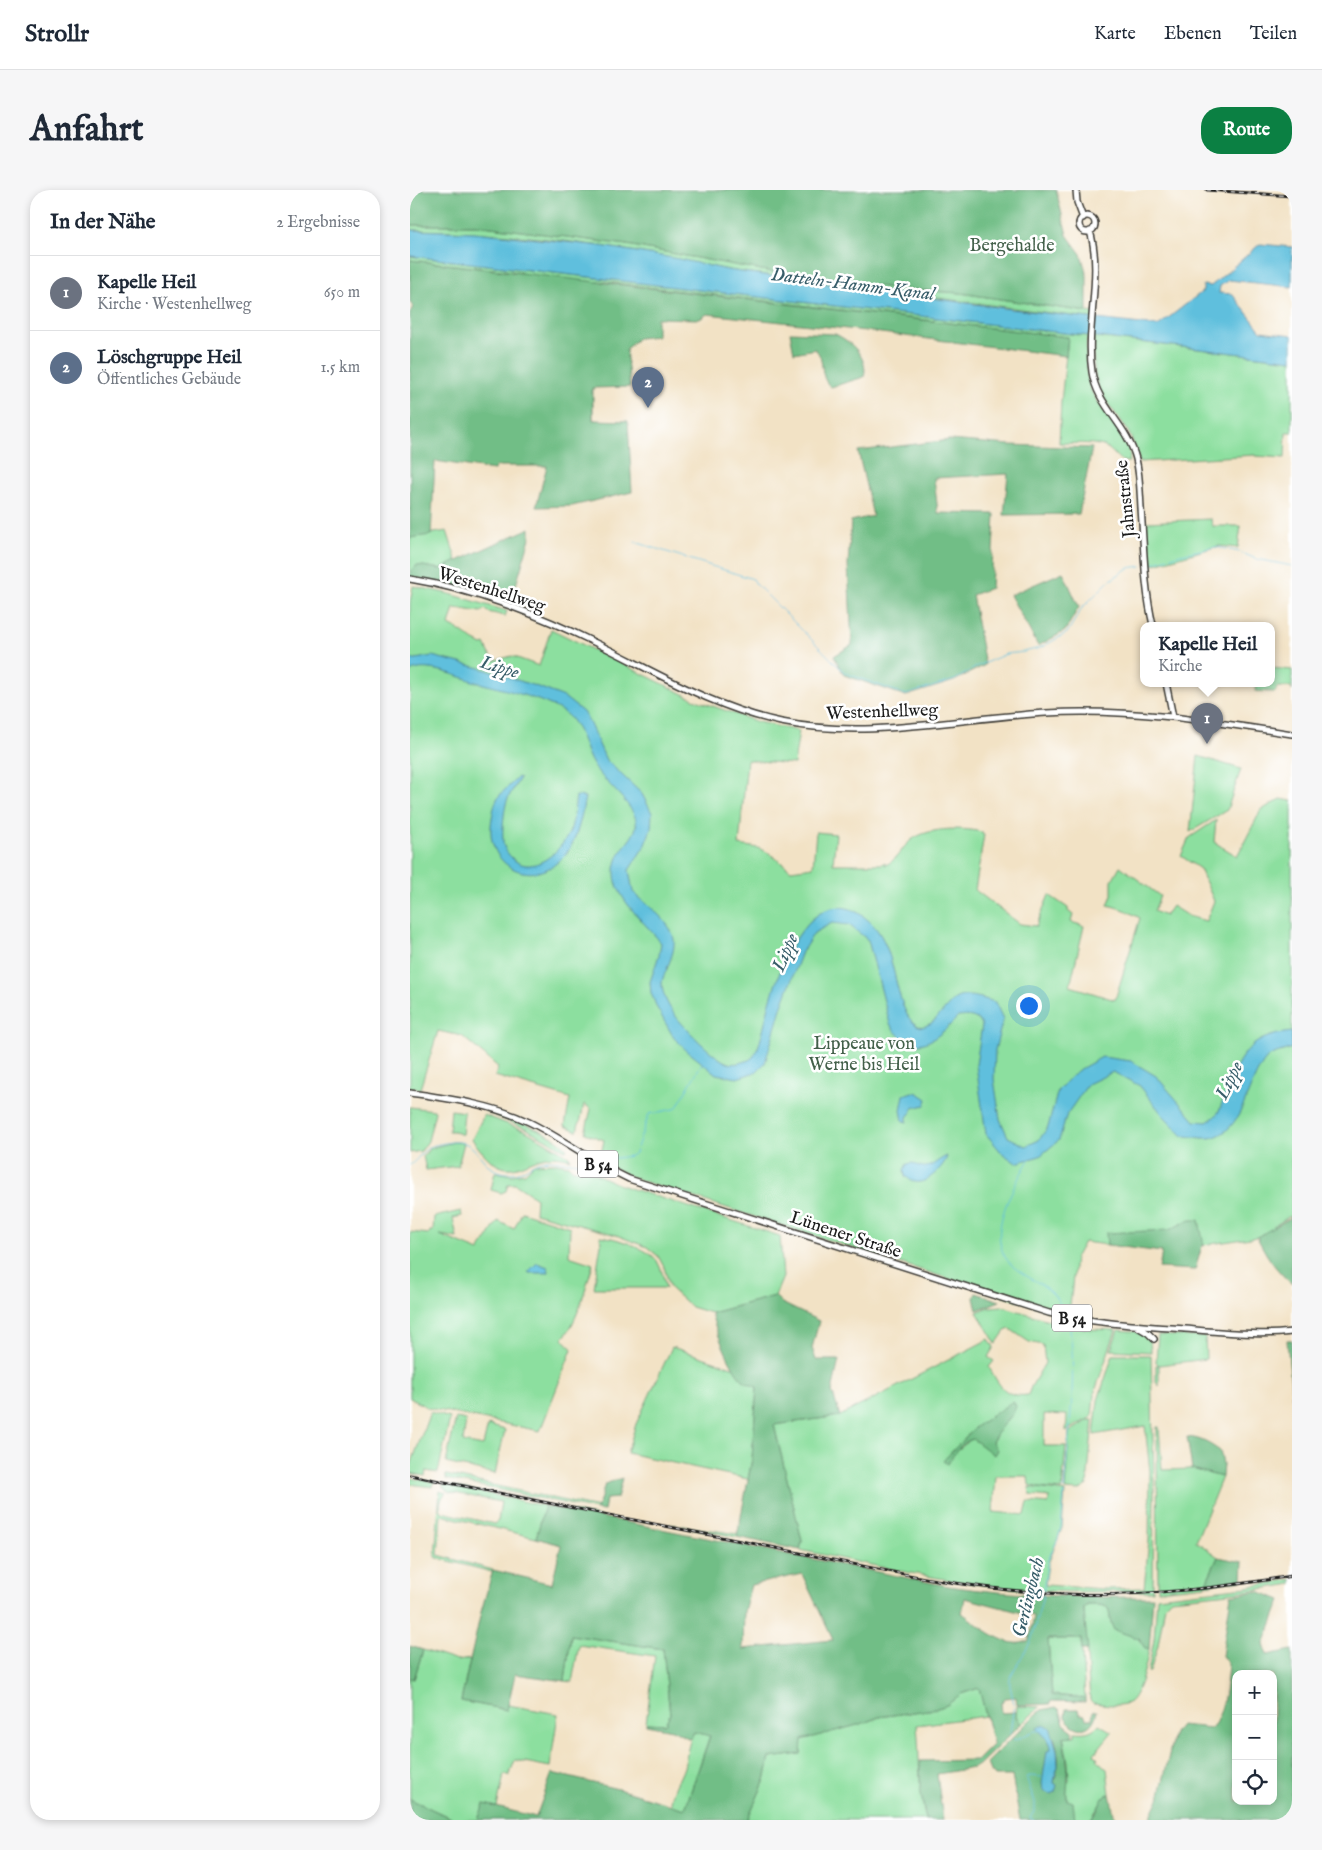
<!DOCTYPE html>
<html lang="de">
<head>
<meta charset="utf-8">
<style>
  body { margin:0; font-family:"IM FELL English",serif; background:#f6f6f7; color:#1f2937 }
  .controls { position:absolute; right:15px; bottom:15px; display:grid; overflow:hidden; border-radius:10px; box-shadow:0 2px 8px #0003 }
  .controls button { width:45px; height:45px; display:grid; place-items:center; padding:0; border:0; border-bottom:1px solid #e0e1e3; background:#fff; color:#1f2937; font:25px sans-serif }
  .you { position:absolute; left:618px; top:815px; width:18px; height:18px; margin:-12px; border:4px solid #fff; border-radius:50%; background:#1a73e8; box-shadow:0 0 0 8px #1a73e833 }
  .badge { display:grid; place-items:center; width:32px; height:32px; border-radius:50%; background:#0b8043; color:#fff; font-size:16px; font-weight:700 }
  .pin { position:absolute; translate:-50% -41px; filter:drop-shadow(0 1px 2px #0008) }
  .pin::after { content:''; position:absolute; top:26px; width:18px; height:15px; background:inherit; clip-path:polygon(0 0,100% 0,50% 100%) }
  .popup { position:absolute; left:730px; top:432px; width:135px; height:65px; box-sizing:border-box; display:grid; place-content:center; border-radius:10px; background:#fff; filter:drop-shadow(0 1px 4px #0005); font-size:16px; white-space:nowrap; color:#747a83 }
  .popup b { font-size:19px; color:#1f2937 }
  .popup::after { content:''; position:absolute; left:50%; top:100%; margin-left:-10px; border:10px solid transparent; border-top-color:#fff }
  .list { margin:0; padding:0; list-style:none }
  h2 { display:flex; justify-content:space-between; align-items:center; height:65px; margin:0; padding:0 20px; font-size:21px }
  h2 small { font-size:16px; font-weight:400; color:#747a83 }
  .list li { display:grid; grid-template-columns:32px 1fr auto; gap:15px; align-items:center; box-sizing:border-box; height:75px; padding:0 20px; border-top:1px solid #e0e1e3 }
  .list b { display:block; font-size:19px; white-space:nowrap }
  .list p { margin:0; font-size:16px; white-space:nowrap; color:#747a83 }
  .list em { font-size:16px; font-style:normal; color:#747a83 }
  .icon { flex:none; width:28px; height:28px; fill:none; stroke:currentColor; stroke-width:2; stroke-linecap:round; stroke-linejoin:round }
  .map { position:relative; flex:none; width:882px; height:1630px; overflow:hidden; border-radius:20px }
  header { display:flex; align-items:center; gap:30px; box-sizing:border-box; height:70px; padding:0 25px; background:#fff; border-bottom:1px solid #e0e1e3 }
  header strong { font-size:24px }
  nav { display:flex; gap:28px; margin-inline-start:auto; font-size:18px }
  .intro { display:flex; align-items:center; justify-content:space-between; box-sizing:border-box; height:120px; padding:0 30px }
  h1 { margin:0; font-size:35px }
  .button { padding:12px 22px; border-radius:20px; background:#0b8043; color:#fff; font-size:18px; font-weight:700 }
  main { display:flex; gap:30px; padding:0 30px }
  aside { flex:1; background:#fff; border-radius:20px; box-shadow:0 2px 8px #0003 }
  .map>svg:first-child { display:block }
  .green { fill:#8cdf9f; stroke:#547e5e; fill-rule:evenodd }
  .forest { fill:#71be86; stroke:#466d51; fill-rule:evenodd }
  .water { fill:#5fbfdd; stroke:#3e6e7c }
  .lines { fill:none; stroke-linecap:round; stroke-linejoin:round }
  .stream { stroke:#5fbfdd; stroke-width:1 }
  .major-casing { stroke:#3c3a35; stroke-width:8 }
  .major { stroke:#fff; stroke-width:5 }
  .rail-casing { stroke:#1c1c1c; stroke-width:3 }
  .rail { stroke:#fff; stroke-width:1; stroke-dasharray:4; stroke-linecap:butt }
  .labels { text-anchor:middle; stroke-width:5; stroke-linejoin:round; paint-order:stroke }
  .shield { fill:#fff; stroke:#606060; stroke-width:1 }
  .shield-label { font-size:16px; font-weight:bold; fill:#1c1c1c }
  .park-label { font-size:18px; fill:#43604a; stroke:#fff }
  .street-label { font-size:18px; fill:#1c1c1c; stroke:#fff }
  .water-label { font-size:19px; font-style:italic; fill:#375d69; stroke:#fff }
</style>
</head>
<body>
<header>
<strong>Strollr</strong>
<nav><a>Karte</a><a>Ebenen</a><a>Teilen</a></nav>
</header>
<div class="intro"><h1>Anfahrt</h1><a class="button">Route</a></div>
<main>
<aside>
<h2>In der Nähe<small>2 Ergebnisse</small></h2>
<ul class="list">
<li><span class="badge" style="background:#6b7280">1</span><div><b>Kapelle Heil</b><p>Kirche · Westenhellweg</p></div><em>650 m</em></li>
<li><span class="badge" style="background:#5c6f8a">2</span><div><b>Löschgruppe Heil</b><p>Öffentliches Gebäude</p></div><em>1.5 km</em></li>
</ul>
</aside>
<div class="map">
<svg width="882" height="1630" viewBox="0 0 882 1630">
  <rect width="100%" height="100%" fill="#fff"/>
  <filter id="ink" filterUnits="userSpaceOnUse"><feTurbulence type="fractalNoise" baseFrequency=".02" numOctaves="2"/><feDisplacementMap in="SourceGraphic" scale="10" xChannelSelector="R" yChannelSelector="G"/><feConvolveMatrix kernelMatrix="1 2 1 2 8 2 1 2 1" color-interpolation-filters="sRGB"/></filter>
  <filter id="wash" filterUnits="userSpaceOnUse"><feTurbulence type="fractalNoise" baseFrequency=".0096" numOctaves="4" result="noise"/><feDisplacementMap in="SourceGraphic" scale="20" xChannelSelector="R" yChannelSelector="G"/><feGaussianBlur stdDeviation="1.12" result="paint"/><feColorMatrix in="noise" values="0 0 0 0 0 0 0 0 0 0 0 0 0 0 0 0 0 1.4 0 .05"/><feComposite in="paint" operator="in"/></filter>
  <g filter="url(#wash)">
    <rect width="100%" height="100%" fill="#f2e2c5"/>
    <path class="green" d="M0 35H66L217 55 362 82 490 99 550 103 684 123 685 129 318 80C214 57 107 41 0 40Z
      M0 66 882 170V242H876L875 268 845 266V265L729 272C726 257 721 245 712 232 704 221 693 210 688 196 683 181 683 165 684 150L677 149C676 165 675 184 681 200 689 219 726 252 719 272 707 273 704 259 693 256 680 252 663 254 649 253L651 212 658 147 189 91 183 196V230L195 231 194 270 0 204 111 82 0 70Z
      M801 329 802 336H831L828 358 809 356 738 376 735 332Z
      M37 341 47 372 30 379 7 375 0 382V347Z
      M3 396 40 404 97 421 95 426 78 422 75 419 71 422 44 418 39 435C51 440 60 450 72 455L75 454 83 471 102 466 129 476 141 439 286 510 348 532 389 541 384 574 337 570 329 655 348 658 359 663 381 680 403 677 406 642 426 644 423 674H472L475 672V675C485 672 490 661 497 654 512 637 551 637 572 642V644L574 645 565 700 610 734 626 736 639 705 658 718V721L663 725 661 732 674 736 660 796 705 810 730 728 715 720 698 715 702 705V690L710 676 750 706 744 721 755 726 762 716 778 726 796 731 804 711 790 679 771 666 779 648 806 630 804 652 827 666 851 620 871 609 882 611V1027L881 1028 880 1026 863 1037 870 1044H852L847 1047 794 1055 755 1058 697 1051V1055L674 1052 665 1068 660 1116 666 1124H661L660 1125 640 1121 223 988 188 969 192 960 194 950 175 943 181 919 174 914 170 933H169L167 941 155 936 160 908 85 886 88 877 52 846 28 841 10 899 0 898V413Z
      M861 478 882 480V501L881 497H867L865 502 845 501 846 493H861Z
      M788 566 831 579 817 620 780 642Z
      M0 917 24 920 25 922 18 951 11 961 0 963Z
      M76 919C95 925 147 944 157 959L155 960 117 939 75 921Z
      M41 920 54 922 52 945 44 941H39Z
      M74 925 116 941 159 966 160 969C114 954 105 1010 62 949Z
      M44 952 54 953 48 976 16 980 13 966 20 958Z
      M147 973 158 975 163 980H177L210 995 370 1046 373 1087 365 1106 301 1123 281 1117 260 1098 254 1077 248 1066 237 1057 206 1045 125 1023 126 1008 105 994H98L96 1001 91 1003 81 1000 85 982 102 985 115 983 124 974Z
      M51 1021 52 1026 43 1028 47 1048 30 1045 69 1061 88 1031 104 1039 112 1022 160 1037 159 1066 183 1074C176 1095 168 1132 153 1148L162 1159 130 1241 18 1218 0 1208V1042L19 1044 20 1041H23L24 1027Z
      M190 1046C204 1047 240 1059 247 1071 252 1080 254 1089 256 1098H184L191 1054Z
      M592 1116 645 1132C658 1130 662 1135 673 1138 683 1140 695 1139 706 1140L684 1204 682 1227 656 1241 657 1225 634 1224V1256H656L652 1300 630 1298 619 1295 618 1286H586L583 1322 615 1325 618 1312 638 1314 639 1307 620 1305 619 1297 655 1302 652 1338 638 1374 635 1395 693 1399 734 1398 739 1350 740 1281 735 1236 684 1245 688 1210 703 1165H741L744 1297 743 1401C697 1402 652 1403 607 1399 534 1392 462 1375 390 1360L392 1351 364 1235 430 1226 579 1149 584 1157 578 1167 584 1171 579 1177C589 1195 595 1208 618 1205L621 1197 635 1173 633 1155 619 1152 600 1139 595 1141 586 1154 567 1122 579 1117ZM603 1224 591 1237 582 1252 584 1264 563 1249 560 1250 534 1271 564 1238Z
      M708 1140C725 1142 741 1139 741 1162L701 1160Z
      M748 1145 795 1147 796 1169 749 1175V1196L746 1192V1175H749L746 1172Z
      M262 1157 325 1178 333 1190 347 1197 342 1269 338 1289 217 1263 226 1234Z
      M20 1222 40 1228 28 1283 16 1281 15 1286 0 1283V1278Z
      M46 1228 56 1230 53 1252 73 1256 78 1235 95 1240 85 1284 36 1273Z
      M679 1230H683L677 1295 669 1301 655 1300 659 1242Z
      M747 1237H749L752 1280 782 1279 812 1287 786 1351 808 1367 795 1395 748 1400Z
      M36 1285 188 1318 187 1320 36 1289Z
      M0 1288 25 1292 22 1297 0 1294Z
      M33 1294 135 1316 126 1348 31 1325 28 1365 83 1380 82 1382 27 1368 25 1367 30 1301 36 1303C31 1307 28 1316 32 1322L84 1334 88 1331 91 1312 39 1302 33 1298Z
      M260 1334 328 1344 327 1347Z
      M882 1389V1394C842 1401 801 1405 761 1409L755 1415 748 1455 740 1482H738L744 1449 747 1407 837 1397Z
      M678 1415C708 1414 694 1421 704 1439L730 1449 735 1459H739C737 1471 729 1508 718 1513 708 1517 693 1514 683 1513L680 1510 674 1422V1418Z
      M161 1445 253 1459 260 1524 255 1534 236 1533 245 1466 169 1455 162 1492 155 1491Z
      M638 1449H671L675 1508 642 1505Z
      M13 1460 47 1471 60 1469 51 1511 97 1520 98 1515 148 1524 140 1577 105 1570 99 1586 94 1585 87 1617 74 1614 68 1630H45L0 1609V1488L4 1489Z
      M569 1498 576 1526 507 1535C510 1567 508 1599 516 1630H337L355 1590 360 1568 391 1564V1550L451 1534 469 1527 525 1519 537 1515 551 1504Z
      M607 1516 629 1517V1518L611 1534 606 1526Z
      M689 1534 702 1542 684 1564 688 1568 687 1570 697 1579 700 1604 696 1605 680 1630H665L657 1610 656 1596 659 1590 658 1572 653 1546H665V1542C676 1543 682 1542 689 1534Z
      M284 1542 300 1545 275 1619 261 1615C261 1601 270 1589 274 1577 277 1565 278 1553 284 1542Z"/>
    <path class="forest" d="M0 0H646L657 45 671 64 677 85V122L550 103 490 99 362 82 217 55 66 35H0Z
      M0 70 658 147 656 166 447 140 297 124 290 129 247 128V146L228 148 216 159 220 197 182 198 183 230 218 231 222 302 162 316 126 317 137 276H86L84 280 25 271 21 345 0 348V123L3 117 0 112Z
      M380 142 425 144C441 151 459 168 454 187L421 197C408 188 416 168 405 159L384 163Z
      M540 250 600 255 682 258 669 324 594 325 598 284 524 288 528 323 585 324 581 398 562 405 575 475 544 491 496 506 434 485 424 466 442 455 438 375 441 331 463 326 448 261Z
      M120 338V348L101 412 56 399 0 387V382L7 375 30 379Z
      M653 382 669 417 655 441 628 456 600 405Z
      M882 1027V1048L881 1049 882 1051V1094C865 1079 857 1067 847 1047Z
      M779 1030H789L794 1056H792L785 1080 749 1078 752 1062 697 1055 696 1043 759 1040Z
      M566 1103 590 1111 567 1120 564 1108Z
      M365 1106 372 1113 409 1131 402 1158 406 1170H429L422 1201 430 1226 364 1235 392 1351 390 1360 327 1347 342 1269 347 1197C343 1195 337 1193 333 1190 320 1178 306 1140 301 1123Z
      M877 1150H882V1207Z
      M603 1211 606 1216 603 1224 591 1237 582 1252 587 1260 584 1265 563 1249C551 1252 544 1264 538 1274L533 1271 564 1238Z
      M777 1247C790 1248 799 1253 810 1261L813 1274 812 1287 782 1279Z
      M212 1288 207 1308 196 1309 194 1321 187 1320 195 1294Z
      M135 1316 538 1396C606 1406 674 1408 743 1407L739 1459H735L730 1449 704 1440C694 1421 709 1414 677 1415L674 1418V1422L678 1460H672L671 1449H638L642 1505 675 1508V1512L641 1511 640 1514 607 1515 606 1507 595 1508 591 1513 592 1523 606 1522V1526L611 1534 569 1575 563 1578 527 1584 533 1630H516L510 1598V1571L567 1570 583 1554 569 1498 551 1504 537 1515 525 1519 469 1527 451 1534 392 1550 391 1564 360 1568 355 1590 337 1630H68L74 1614 126 1627 142 1583 208 1599 275 1619 300 1546 284 1542 280 1549 262 1540 236 1535V1533L255 1534 260 1524 253 1459 161 1445 155 1491 105 1484 97 1520 51 1511 71 1422 83 1380 142 1394 151 1355 126 1348ZM392 1384 423 1450 333 1459 334 1421 341 1395ZM555 1408 624 1426 619 1450C599 1463 568 1434 552 1423Z
      M808 1367 833 1372 832 1390 795 1395Z
      M848 1401 871 1410 854 1454 857 1465 882 1460V1630H739L749 1609 764 1543 770 1535 802 1538C814 1523 817 1492 818 1473L812 1466 821 1405ZM826 1484H863V1611H826Z
      M0 1456 13 1460 4 1489 0 1488Z
      M646 1517 650 1520 654 1534 663 1541 662 1546 653 1547C655 1560 658 1573 658 1586 658 1594 656 1602 657 1610L663 1612 665 1630H610L602 1586H585L579 1579 577 1573 627 1523 632 1520ZM627 1538 644 1547C647 1556 649 1567 648 1576 647 1582 645 1587 644 1593L641 1555 637 1548Z
      M656 1519H668L669 1524 675 1525 676 1529H682L683 1521H687C683 1541 667 1545 655 1527Z
      M700 1604 705 1630H680L687 1621 693 1607Z
      M0 1609 45 1630H0Z"/>
    <path class="water" d="M0 40 65 42 191 56 269 69 318 80 601 119 748 136 793 101V95L801 96 850 54 882 57V97L819 90 810 96 809 103 822 104 851 141 882 145V170L0 66Z
      M22 466 74 479 131 498 154 507 173 522 179 532 196 570 232 604 242 623 241 639 234 657 219 680 223 702C236 714 262 732 264 750 265 760 260 770 257 779 255 783 252 789 252 793 252 810 266 828 277 839 285 848 306 869 318 873 324 875 338 872 343 867 350 859 355 831 358 820 366 789 386 727 422 718 432 716 442 718 450 724 480 743 481 776 490 806 493 815 496 827 504 833 518 847 535 816 545 809 556 802 574 809 585 812L593 829 585 860 584 889 590 929 598 947 616 956 629 950 638 937 648 900 667 881 692 867 721 871 746 886 785 931 797 932C810 924 809 921 814 907 828 868 837 846 882 842V858C875 861 862 863 857 868 836 891 835 942 800 948 792 949 781 946 773 946L752 924 730 896 703 882 678 894 657 924 649 950 630 966 606 973 592 963 576 944 566 875 572 835C566 825 558 826 548 827 525 851 503 870 480 834L458 750 439 735 422 733 404 743 392 762 372 815 355 873 346 882 327 888 306 884 276 860 264 848 247 818 241 803 240 792 249 765 251 753C230 725 186 696 214 657 220 649 228 641 226 630 223 616 199 595 189 583 175 568 174 544 161 529 145 510 90 499 66 492 49 487 16 472 0 482V470Z
      M108 587 110 588C106 595 100 603 97 611 94 618 92 642 93 650 93 656 96 662 101 667 119 687 146 666 157 647 164 636 164 619 166 606L175 607C172 624 169 642 160 658 131 704 72 681 82 628 83 622 84 615 87 609 92 601 102 594 108 587Z
      M502 902 508 903 517 909 515 915 503 918 502 921 497 927V932L493 931 491 920 494 905Z
      M537 966C535 976 518 992 509 992 503 993 499 989 495 986L494 980 497 974 503 973C519 983 523 972 537 966Z
      M127 1073 138 1077 139 1082 135 1083H119L118 1082Z
      M632 1535 640 1537 647 1560 648 1576 645 1585 644 1593 647 1595 645 1602 640 1604 633 1601 632 1593 637 1561 641 1560C641 1549 633 1546 627 1538Z"/>
    <g class="lines">
      <path class="stream" d="M225 352 343 389 346 394 435 483 496 505 545 490 568 476 596 464 614 462 630 458 657 443 672 418 698 392 718 378 731 376
        M739 374 771 364 806 357 830 362 846 369 882 376
        M620 968C602 1000 568 1054 609 1081 632 1097 640 1094 654 1121
        M191 970 221 966 225 963 239 924 264 919 267 917 292 873
        M0 975C8 970 12 961 20 957 23 955 30 954 35 953 75 944 65 985 102 983 115 983 118 975 129 972 140 968 149 972 160 972 166 973 172 972 179 974
        M654 1299C658 1247 668 1184 659 1133
        M600 1544 604 1514 600 1496V1487L621 1451 632 1410 638 1370 648 1349 651 1338 654 1303
        M603 1549 605 1550 624 1541H629
        M624 1630 620 1628 625 1620V1612L616 1587 621 1586 632 1587"/>
    </g>
  </g>
  <g filter="url(#ink)">
    <g class="lines">
      <g class="major-casing">
        <path id="major" d="M666 0 667 12 673 28
          M669 34a8 8 0 1 1 16 0a8 8 0 1 1-16 0Z
          M680 41C693 84 675 137 682 182 687 216 718 236 726 269 730 285 730 302 731 318 734 357 734 397 743 435
          M0 389C67 400 129 425 190 455 249 484 305 518 371 532 459 550 547 528 636 523 718 518 800 531 882 544
          M756 493 763 527
          M0 903C41 909 81 914 119 932 154 949 184 973 219 989L639 1123C683 1133 730 1136 775 1139 810 1142 847 1146 882 1142
          M728 1137 738 1143 744 1149"/>
      </g>
      <use href="#major" class="major"/>
      <g class="rail-casing">
        <path id="rail" d="M797 0 882 6
          M0 1285C120 1310 241 1333 361 1357 458 1377 555 1400 654 1404 731 1407 806 1398 882 1386"/>
      </g>
      <use href="#rail" class="rail"/>
    </g>
  </g>
  <g class="labels">
    <g class="shield">
      <rect x="168" y="960.5" width="40" height="27" rx="4"/>
      <rect x="642" y="1114.5" width="40" height="27" rx="4"/>
    </g>
    <g class="shield-label">
      <text x="188" y="980">B 54</text>
      <text x="662" y="1134">B 54</text>
    </g>
    <g class="park-label">
      <text x="602" y="61">Bergehalde</text>
      <text x="454" y="859">Lippeaue von<tspan x="454" dy="21">Werne bis Heil</tspan></text>
    </g>
    <g class="street-label">
      <text transform="translate(715 309) rotate(-96)" y="6">Jahnstraße</text>
      <text transform="translate(82 399) rotate(18)" y="6">Westenhellweg</text>
      <text transform="translate(472 521) rotate(-2)" y="6">Westenhellweg</text>
      <text transform="translate(436 1044) rotate(18)" y="6">Lünener Straße</text>
    </g>
    <g class="water-label">
      <text transform="translate(443 93) rotate(7)" y="7">Datteln-Hamm-Kanal</text>
      <text transform="translate(90 476) rotate(17)" y="7">Lippe</text>
      <text transform="translate(374 762) rotate(-67)" y="7">Lippe</text>
      <text transform="translate(818 890) rotate(-64)" y="7">Lippe</text>
      <text transform="translate(617 1407) rotate(-76)" y="7">Gerlingbach</text>
    </g>
  </g>
</svg>
<div class="controls">
<button>+</button>
<button>−</button>
<button><svg class="icon" aria-label="locate" viewBox="0 0 24 24"><circle cx="12" cy="12" r="6"/><path d="M12 2v4M12 18v4M2 12h4M18 12h4"/></svg></button>
</div>
<div class="you"></div>
<div class="pin badge" style="left:797px;top:554px;background:#6b7280">1</div>
<div class="popup"><b>Kapelle Heil</b>Kirche</div>
<div class="pin badge" style="left:238px;top:218px;background:#5c6f8a">2</div>
</div>
</main>
</body>
</html>
